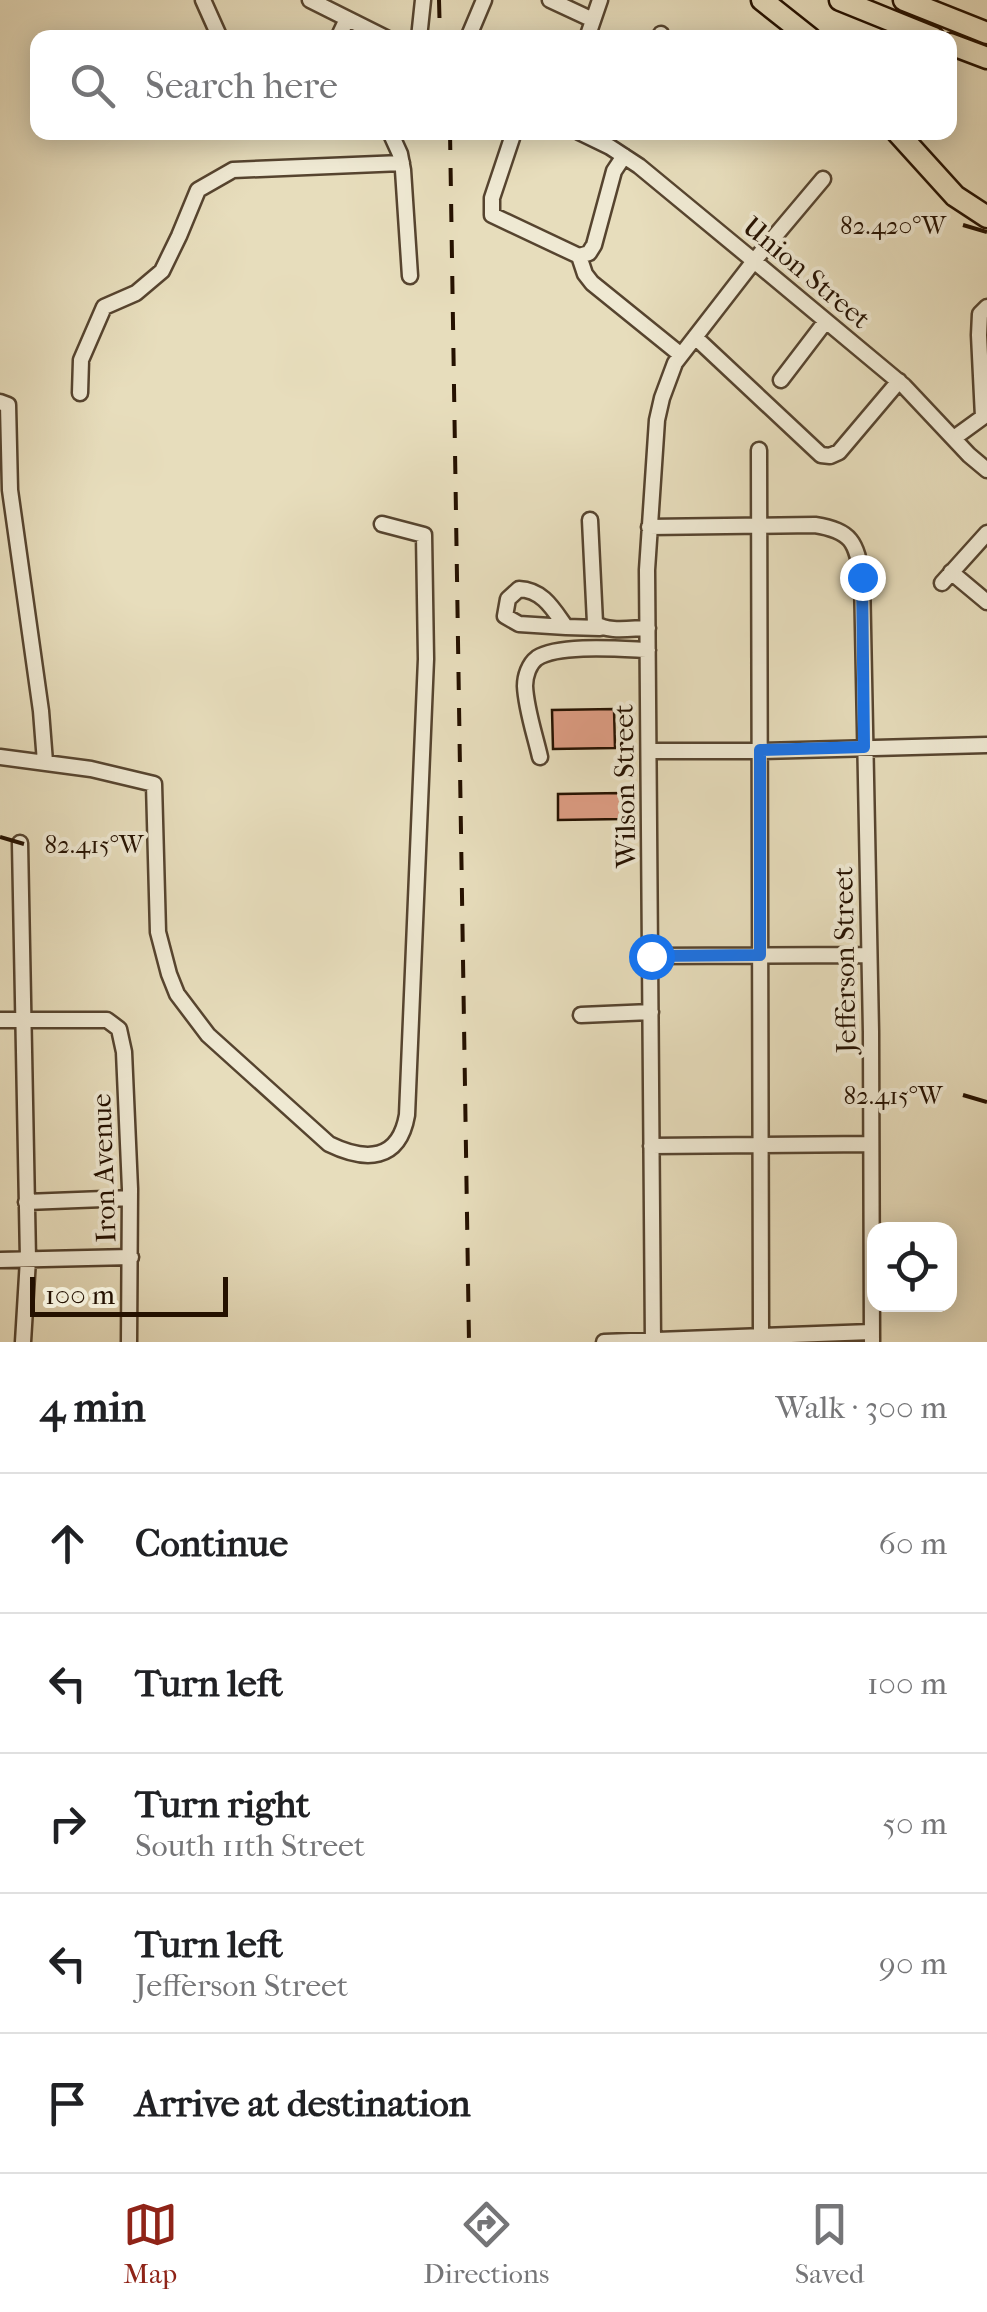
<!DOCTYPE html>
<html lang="en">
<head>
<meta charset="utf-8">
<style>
  body { margin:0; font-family:"IM FELL French Canon",serif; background:#f2f2f2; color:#202124 }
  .controls { position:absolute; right:30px; bottom:30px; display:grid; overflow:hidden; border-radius:20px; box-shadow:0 5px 25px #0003 }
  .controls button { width:90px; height:90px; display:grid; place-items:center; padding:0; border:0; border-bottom:2px solid #e0e0e0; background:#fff; color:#202124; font:50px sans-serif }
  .scale { position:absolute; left:30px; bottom:25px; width:198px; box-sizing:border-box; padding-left:10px; border:5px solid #251100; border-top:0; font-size:28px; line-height:35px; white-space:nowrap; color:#251100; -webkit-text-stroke:8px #efe9d3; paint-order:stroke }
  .stop { position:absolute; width:30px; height:30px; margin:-22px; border:8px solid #1a73e8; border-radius:50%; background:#fff }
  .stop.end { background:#1a73e8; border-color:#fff; box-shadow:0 2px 10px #0008 }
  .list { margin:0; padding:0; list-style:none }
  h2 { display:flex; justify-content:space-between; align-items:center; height:130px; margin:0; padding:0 40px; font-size:42px }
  h2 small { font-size:32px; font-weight:400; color:#757577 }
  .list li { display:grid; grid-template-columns:65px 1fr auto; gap:30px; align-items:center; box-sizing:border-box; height:140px; padding:0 40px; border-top:2px solid #e0e0e0 }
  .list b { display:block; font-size:38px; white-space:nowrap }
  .list p { margin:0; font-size:32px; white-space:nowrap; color:#757577 }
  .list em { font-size:32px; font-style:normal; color:#757577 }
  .icon { flex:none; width:55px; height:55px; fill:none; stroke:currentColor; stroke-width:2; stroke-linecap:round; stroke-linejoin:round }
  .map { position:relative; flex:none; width:987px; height:1342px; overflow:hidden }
  .search { position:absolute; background:#fff; box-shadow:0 5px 25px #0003; left:30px; right:30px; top:30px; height:110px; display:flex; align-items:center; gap:25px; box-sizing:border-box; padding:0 35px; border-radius:20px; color:#757577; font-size:38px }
  .sheet { height:830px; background:#fff }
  nav { display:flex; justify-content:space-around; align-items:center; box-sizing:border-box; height:140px; border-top:2px solid #e0e0e0; background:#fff; font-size:28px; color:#757577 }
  nav a { display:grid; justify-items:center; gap:5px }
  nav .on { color:#8f2418 }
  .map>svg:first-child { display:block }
  .building { fill:#de9d84; stroke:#251100; stroke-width:2.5 }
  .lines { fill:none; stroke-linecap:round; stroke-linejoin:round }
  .minor-casing { stroke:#56442f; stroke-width:19 }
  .highway-casing { stroke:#251100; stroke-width:25 }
  .minor { stroke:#efe9d3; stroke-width:14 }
  .highway { stroke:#e7ddbc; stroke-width:20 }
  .rail { stroke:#251100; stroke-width:4; stroke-dasharray:18 18; stroke-linecap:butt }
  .route { stroke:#1a73e8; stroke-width:12 }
  .ticks { fill:none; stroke:#251100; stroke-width:4 }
  .labels { text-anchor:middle; stroke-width:8; stroke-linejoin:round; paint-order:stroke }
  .street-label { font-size:28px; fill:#251100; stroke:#efe9d3 }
  .ticks-label { font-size:25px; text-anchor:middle; fill:#251100; stroke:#efe9d3; stroke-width:8; stroke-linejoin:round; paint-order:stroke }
</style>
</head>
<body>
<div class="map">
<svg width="987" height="1342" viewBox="0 0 987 1342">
  <rect width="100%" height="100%" fill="#e7ddbc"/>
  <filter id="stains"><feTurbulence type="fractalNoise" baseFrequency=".002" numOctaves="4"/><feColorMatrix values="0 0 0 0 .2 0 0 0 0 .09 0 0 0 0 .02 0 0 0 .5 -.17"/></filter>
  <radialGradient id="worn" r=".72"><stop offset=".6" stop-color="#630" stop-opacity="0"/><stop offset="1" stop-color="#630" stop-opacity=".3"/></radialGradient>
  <path class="building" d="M614 709 615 748 553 749 552 710Z
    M622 793V819L558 820V794Z"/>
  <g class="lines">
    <g class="minor-casing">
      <path id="minor" d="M203 0 220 38
        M310 0 386 38
        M550 0 593 20
        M338 38 347 19
        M419 38 423 0
        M468 38 484 0
        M587 38 600 0
        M659 38 661 34
        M390 132 400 154 403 170 410 276
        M514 132 492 198V215L579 256 589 253 594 245 614 171 624 156
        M579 132 610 147 639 166 754 261 904 386 969 455 987 470
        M579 256 585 274 592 283 681 355
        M695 337 821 455 830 456 839 452 899 381
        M781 380 826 321
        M80 393 81 360 104 307 136 293 162 271 179 236 198 190 233 170 402 163
        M0 402 8 405 10 490 41 711 45 762
        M983 417 979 335 980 314 987 307
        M954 438 983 417
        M759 450 761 1335
        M590 520 595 623C608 633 632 628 648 628
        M649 527 815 525C852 531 856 542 862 577L871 1032 872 1342
        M951 572 987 602
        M942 583 987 533
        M519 589C543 590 553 609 566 627L519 624 505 616 508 599Z
        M566 627 600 628
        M649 751H760L987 745
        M0 757 91 769 154 784 158 932 169 974 177 994 208 1035 329 1144C366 1162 399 1161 407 1115L426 659 424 535 382 524
        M540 757C535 735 526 709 525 686 525 676 529 664 537 658 559 644 621 649 648 650
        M20 843 28 1259 23 1342
        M651 956 869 955
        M581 1015 651 1012
        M0 1020H107L119 1029 124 1052 130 1189 129 1342
        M651 1146 871 1144
        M26 1202 130 1198
        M0 1260 131 1257
        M604 1342 871 1332
        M653 1342 647 570 657 420 662 398 675 363 754 261 823 179"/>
    </g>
    <g class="highway-casing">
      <path id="highway" d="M762 0 810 38
        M840 0 934 38
        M904 0 987 33
        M950 44 987 58
        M897 132 955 196 987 217"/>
    </g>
    <use href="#minor" class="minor"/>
    <use href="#highway" class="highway"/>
    <path class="rail" d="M439 0 440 38
      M450 132 469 1342"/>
  </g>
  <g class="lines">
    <path class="route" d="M651 956 760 955V750L864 747 862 577"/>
  </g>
  <path class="ticks" d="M963 225 987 232M0 837 24 844M963 1095 987 1102"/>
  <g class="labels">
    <g class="street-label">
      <text transform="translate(807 272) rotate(40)" y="10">Union Street</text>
      <text transform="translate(624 786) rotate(-91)" y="10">Wilson Street</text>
      <text transform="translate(844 960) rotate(-91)" y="10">Jefferson Street</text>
      <text transform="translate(103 1168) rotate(-92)" y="10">Iron Avenue</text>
    </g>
  </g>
  <g class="ticks-label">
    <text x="893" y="234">82.420°W</text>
    <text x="94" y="853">82.415°W</text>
    <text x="893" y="1104">82.415°W</text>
  </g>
  <rect width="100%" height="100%" filter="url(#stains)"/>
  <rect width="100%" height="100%" fill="url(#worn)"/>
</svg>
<div class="controls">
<button><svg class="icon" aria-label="locate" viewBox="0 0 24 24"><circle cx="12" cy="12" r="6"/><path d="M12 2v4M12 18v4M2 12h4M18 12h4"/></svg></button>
</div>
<div class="scale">100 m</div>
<div class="stop" style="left:651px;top:956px"></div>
<div class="stop end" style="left:862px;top:577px"></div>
<div class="search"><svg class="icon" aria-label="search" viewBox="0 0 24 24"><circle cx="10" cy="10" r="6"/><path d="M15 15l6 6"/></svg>Search here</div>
</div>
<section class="sheet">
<h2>4 min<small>Walk · 300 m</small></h2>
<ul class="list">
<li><svg class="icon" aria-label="ahead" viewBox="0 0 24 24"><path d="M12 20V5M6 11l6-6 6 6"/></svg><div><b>Continue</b></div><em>60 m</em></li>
<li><svg class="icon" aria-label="left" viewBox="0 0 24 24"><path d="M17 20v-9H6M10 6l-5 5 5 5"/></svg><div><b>Turn left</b></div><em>100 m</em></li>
<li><svg class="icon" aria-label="right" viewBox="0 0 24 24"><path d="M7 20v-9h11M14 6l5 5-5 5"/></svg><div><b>Turn right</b><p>South 11th Street</p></div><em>50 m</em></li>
<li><svg class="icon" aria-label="left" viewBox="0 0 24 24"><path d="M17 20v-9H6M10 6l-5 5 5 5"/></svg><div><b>Turn left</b><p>Jefferson Street</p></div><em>90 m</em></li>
<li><svg class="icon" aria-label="arrive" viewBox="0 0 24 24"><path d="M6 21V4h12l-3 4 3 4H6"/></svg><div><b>Arrive at destination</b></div></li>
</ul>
</section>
<nav>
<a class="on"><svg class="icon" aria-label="map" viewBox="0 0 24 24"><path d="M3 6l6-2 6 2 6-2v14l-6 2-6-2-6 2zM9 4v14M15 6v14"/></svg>Map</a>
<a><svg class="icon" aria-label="directions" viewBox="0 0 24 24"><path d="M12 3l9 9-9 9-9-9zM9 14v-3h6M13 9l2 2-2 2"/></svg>Directions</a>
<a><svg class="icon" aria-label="saved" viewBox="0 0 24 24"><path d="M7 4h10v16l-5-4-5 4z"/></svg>Saved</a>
</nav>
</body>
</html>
